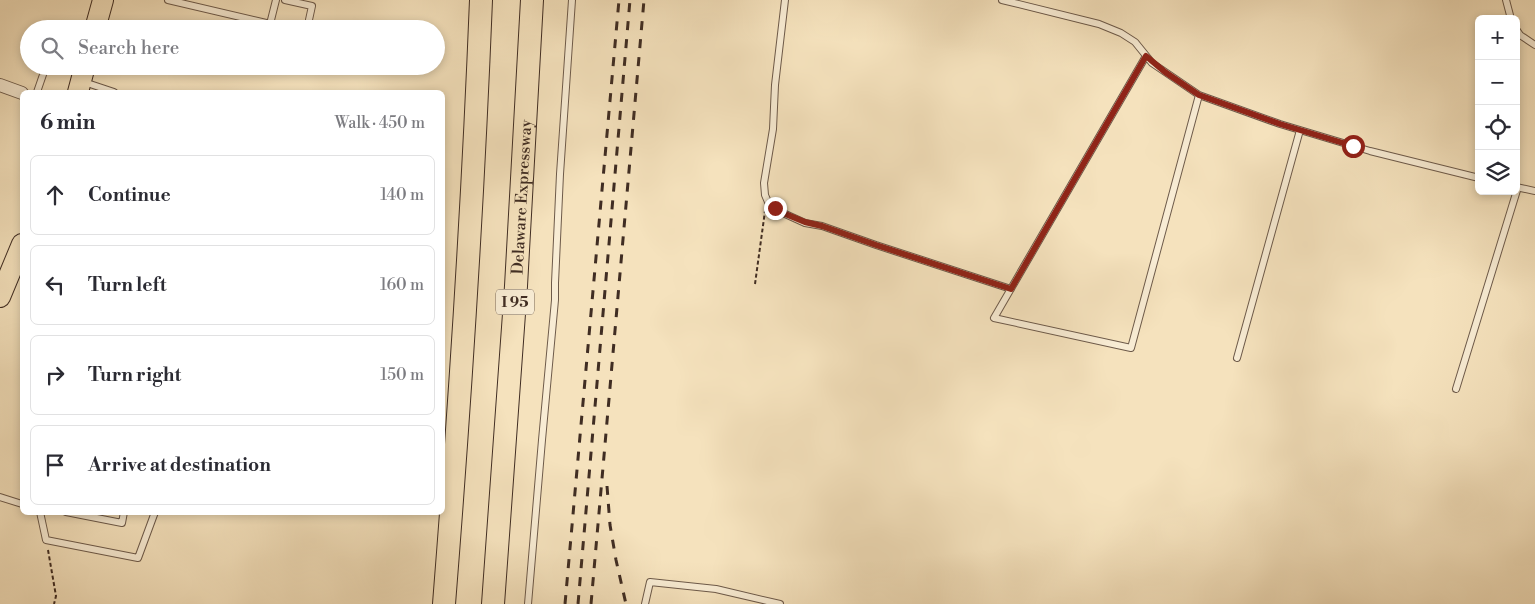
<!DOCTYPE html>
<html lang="en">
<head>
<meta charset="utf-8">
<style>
  body { margin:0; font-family:"Libre Bodoni",serif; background:#f2f2f3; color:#2b2b33 }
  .controls { position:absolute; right:15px; top:15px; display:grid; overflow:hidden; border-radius:8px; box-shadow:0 2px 8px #0003 }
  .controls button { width:45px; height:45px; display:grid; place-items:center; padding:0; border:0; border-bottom:1px solid #e1e1e2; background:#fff; color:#2b2b33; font:25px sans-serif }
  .stop { position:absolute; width:15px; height:15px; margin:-11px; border:4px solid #8f2418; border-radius:50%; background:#fff }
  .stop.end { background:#8f2418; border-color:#fff; box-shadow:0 1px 5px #0008 }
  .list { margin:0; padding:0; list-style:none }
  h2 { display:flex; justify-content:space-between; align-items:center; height:65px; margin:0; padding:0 20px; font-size:21px }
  h2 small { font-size:16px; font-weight:400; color:#7c7c81 }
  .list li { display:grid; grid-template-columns:32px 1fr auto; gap:15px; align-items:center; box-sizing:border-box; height:80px; margin:0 10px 10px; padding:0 10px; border:1px solid #e1e1e2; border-radius:8px }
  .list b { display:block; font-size:19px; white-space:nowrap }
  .list em { font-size:16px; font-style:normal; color:#7c7c81 }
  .icon { flex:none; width:28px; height:28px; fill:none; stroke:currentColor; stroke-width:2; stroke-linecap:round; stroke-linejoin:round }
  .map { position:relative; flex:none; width:1535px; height:604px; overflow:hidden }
  .search { position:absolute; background:#fff; box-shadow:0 2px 8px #0003; left:20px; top:20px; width:425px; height:55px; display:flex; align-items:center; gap:12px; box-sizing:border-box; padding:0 18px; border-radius:28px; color:#7c7c81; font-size:19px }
  .panel { position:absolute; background:#fff; box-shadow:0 2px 8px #0003; left:20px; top:90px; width:425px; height:425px; border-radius:8px }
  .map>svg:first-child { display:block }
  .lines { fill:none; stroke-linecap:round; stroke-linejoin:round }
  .service-casing { stroke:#6d5a4a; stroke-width:8 }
  .minor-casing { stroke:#6d5a4a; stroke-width:14 }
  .primary-casing { stroke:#402d23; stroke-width:22 }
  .motorway-casing { stroke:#402d23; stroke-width:24 }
  .path { stroke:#402d23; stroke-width:2; stroke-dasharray:4 2.5; stroke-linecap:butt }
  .service { stroke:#f8ecd4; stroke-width:6 }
  .minor { stroke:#f8ecd4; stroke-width:12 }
  .primary { stroke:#f5e2bd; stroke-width:20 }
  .motorway { stroke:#f5e2bd; stroke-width:22 }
  .rail { stroke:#402d23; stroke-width:3; stroke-dasharray:9 9; stroke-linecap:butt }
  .route { stroke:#8f2418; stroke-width:6 }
  .labels { text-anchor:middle; stroke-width:4.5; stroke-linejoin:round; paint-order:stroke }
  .shield { fill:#f8ecd4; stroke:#776658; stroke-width:1 }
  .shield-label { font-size:15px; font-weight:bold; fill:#402d23 }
  .street-label { font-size:16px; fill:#402d23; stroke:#f8ecd4 }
</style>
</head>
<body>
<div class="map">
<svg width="1535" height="604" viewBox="0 0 1535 604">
  <rect width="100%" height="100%" fill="#f5e2bd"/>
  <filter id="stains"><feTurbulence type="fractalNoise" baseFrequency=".004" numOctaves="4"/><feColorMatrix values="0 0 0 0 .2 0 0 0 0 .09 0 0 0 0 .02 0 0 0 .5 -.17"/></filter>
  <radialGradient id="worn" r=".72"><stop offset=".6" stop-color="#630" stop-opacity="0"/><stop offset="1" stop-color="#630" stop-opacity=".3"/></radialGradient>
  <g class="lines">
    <g class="service-casing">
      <path id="service" d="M168 0 292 29
        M285 0 312 6 307 29
        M785 0 775 85 773 129 764 183 765 195 768 202 783 213 805 223 822 226 876 245 1011 289
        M1002 0 1099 24 1121 33 1135 42 1152 63 1199 95 1280 124 1370 151 1479 178
        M1506 0 1511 19
        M270 24 276 0
        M60 29 62 24 82 29
        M1516 29 1520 35 1535 45
        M1146 56 994 318 1131 348 1199 95
        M84 82 114 92
        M37 92 46 66
        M1516 187 1535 191
        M1237 358 1300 130
        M1456 389 1518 187
        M0 497 22 504
        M40 512 46 540 138 558 155 512
        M66 512 122 523 124 512
        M528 604 542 440 555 300V283L560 174 572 0
        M645 604 650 582 716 589 780 604"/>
    </g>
    <g class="minor-casing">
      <path id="minor" d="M0 85 22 93"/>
    </g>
    <g class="primary-casing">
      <path id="primary" d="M95 29 103 0
        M78 92 85 66
        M0 297 22 244"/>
    </g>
    <g class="motorway-casing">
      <g id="motorway">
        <path d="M444 604C460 403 473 202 481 0"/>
        <path id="s1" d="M493 604 516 286 532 0"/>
      </g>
    </g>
    <path class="path" d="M755 284 765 211
      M48 550 56 596 54 604"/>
    <use href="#service" class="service"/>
    <use href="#minor" class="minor"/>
    <use href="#primary" class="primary"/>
    <use href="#motorway" class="motorway"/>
    <path class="rail" d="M607 486 610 525 616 560 626 604
      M565 604 619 0
      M578 604 630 0
      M591 604 644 0"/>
  </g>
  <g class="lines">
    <path class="route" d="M775 208 783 213 805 222 822 226 876 245 1011 289 1146 56 1165 72 1199 95 1280 124 1353 146"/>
  </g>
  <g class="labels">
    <rect class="shield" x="496" y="289.5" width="38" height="25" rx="4"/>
    <g class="shield-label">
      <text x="515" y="307">I 95</text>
    </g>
    <g class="street-label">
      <text dy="6" stroke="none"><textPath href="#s1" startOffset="408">Delaware Expressway</textPath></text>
    </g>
  </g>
  <rect width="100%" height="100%" filter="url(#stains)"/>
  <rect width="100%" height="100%" fill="url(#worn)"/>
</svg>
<div class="controls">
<button>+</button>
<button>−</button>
<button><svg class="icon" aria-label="locate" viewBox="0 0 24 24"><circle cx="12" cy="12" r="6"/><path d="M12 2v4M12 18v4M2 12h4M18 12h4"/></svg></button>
<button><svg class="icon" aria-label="layers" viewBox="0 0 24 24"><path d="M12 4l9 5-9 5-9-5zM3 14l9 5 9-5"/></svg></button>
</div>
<div class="stop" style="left:1353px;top:146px"></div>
<div class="stop end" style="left:775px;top:208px"></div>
<div class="search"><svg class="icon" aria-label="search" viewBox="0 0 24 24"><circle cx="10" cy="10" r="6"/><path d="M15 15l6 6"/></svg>Search here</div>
<section class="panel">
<h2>6 min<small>Walk · 450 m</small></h2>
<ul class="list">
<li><svg class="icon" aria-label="ahead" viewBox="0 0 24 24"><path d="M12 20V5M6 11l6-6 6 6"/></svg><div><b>Continue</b></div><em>140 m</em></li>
<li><svg class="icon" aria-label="left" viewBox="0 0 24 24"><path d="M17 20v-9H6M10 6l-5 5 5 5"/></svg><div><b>Turn left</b></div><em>160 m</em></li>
<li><svg class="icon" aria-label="right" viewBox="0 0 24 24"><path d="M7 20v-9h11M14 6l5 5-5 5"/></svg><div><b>Turn right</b></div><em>150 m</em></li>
<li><svg class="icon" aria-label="arrive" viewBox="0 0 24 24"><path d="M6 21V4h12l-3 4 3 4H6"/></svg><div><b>Arrive at destination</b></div></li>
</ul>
</section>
</div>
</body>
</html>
